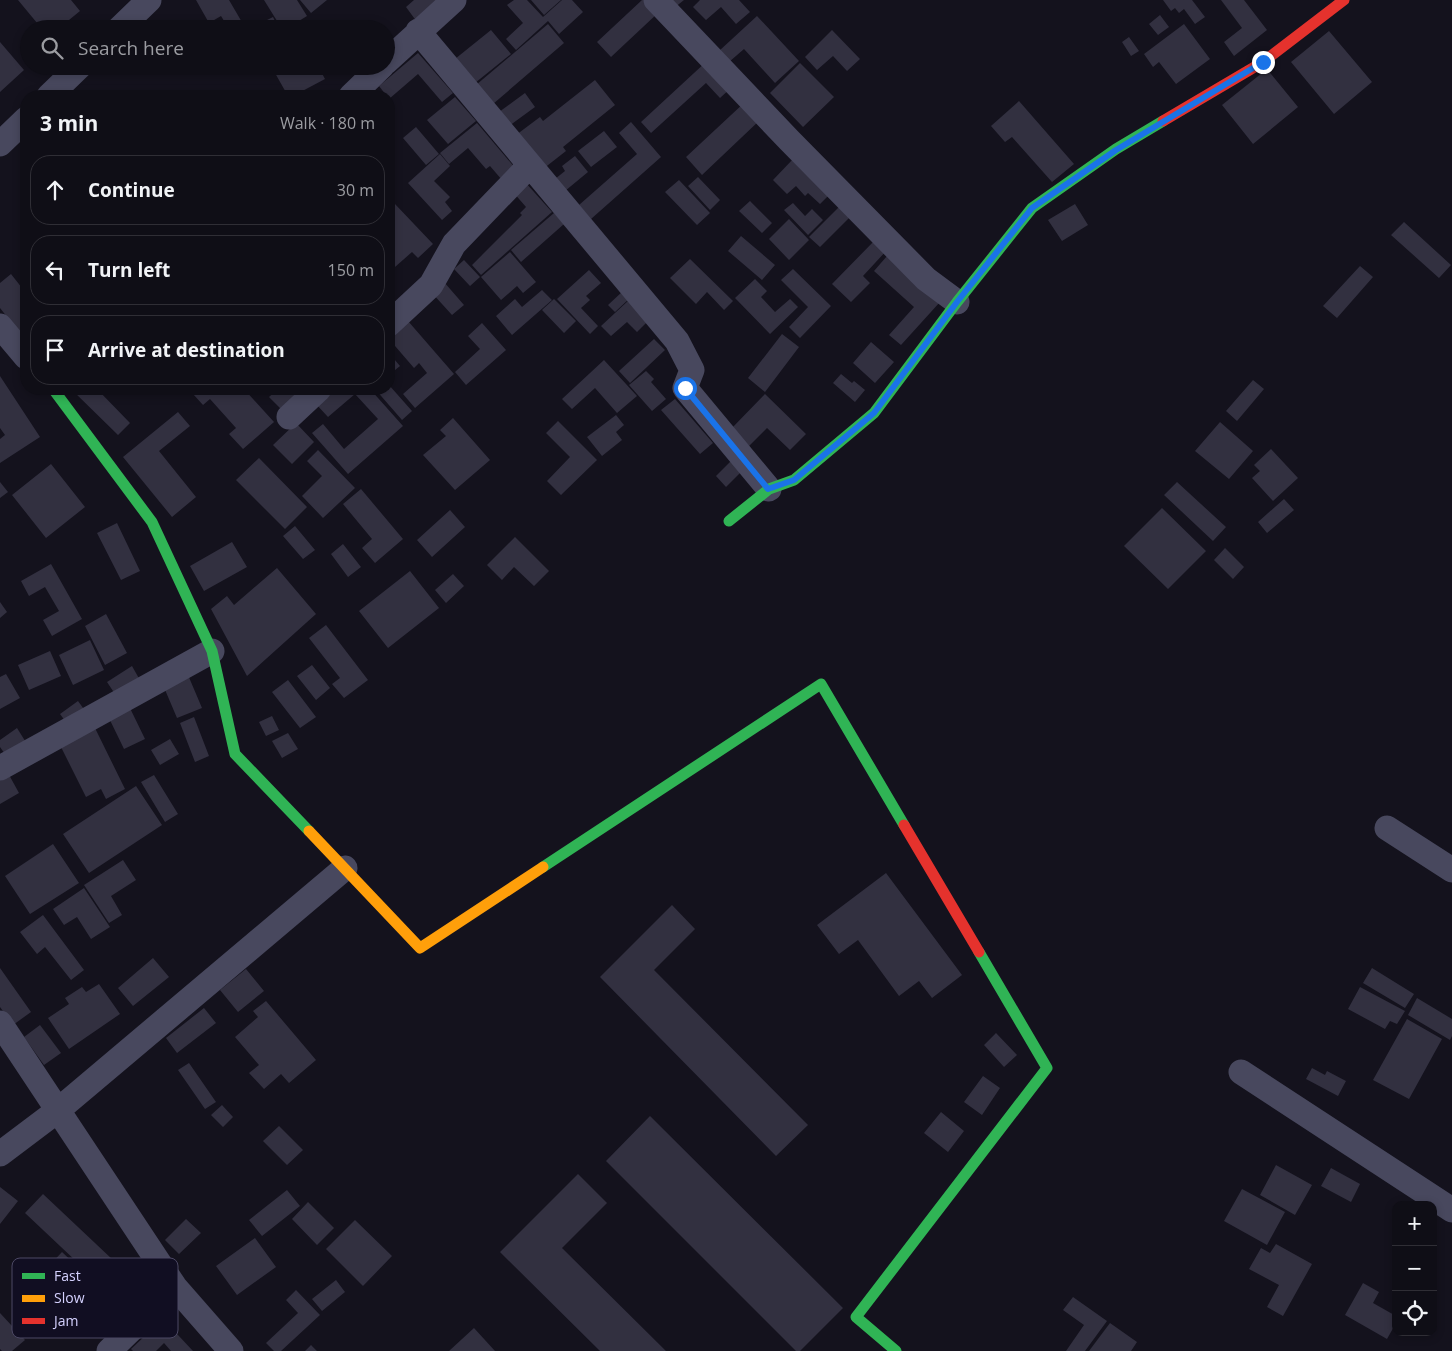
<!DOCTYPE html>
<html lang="en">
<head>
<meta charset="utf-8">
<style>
  body { margin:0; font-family:"Open Sans",sans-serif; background:#1d1c23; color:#f1f3f6 }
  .controls { position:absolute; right:15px; bottom:15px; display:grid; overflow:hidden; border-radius:10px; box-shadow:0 2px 8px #0003 }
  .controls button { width:45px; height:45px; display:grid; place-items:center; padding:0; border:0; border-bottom:1px solid #2f2e35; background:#0f0e16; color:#f1f3f6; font:25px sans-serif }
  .stop { position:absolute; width:15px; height:15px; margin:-11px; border:4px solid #1a73e8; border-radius:50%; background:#fff }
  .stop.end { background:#1a73e8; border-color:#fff; box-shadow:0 1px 5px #0008 }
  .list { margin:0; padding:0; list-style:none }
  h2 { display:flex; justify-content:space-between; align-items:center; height:65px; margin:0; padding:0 20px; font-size:21px }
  h2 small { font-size:16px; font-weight:400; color:#9b9ca1 }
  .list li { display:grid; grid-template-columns:32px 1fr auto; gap:15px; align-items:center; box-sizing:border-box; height:70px; margin:0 10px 10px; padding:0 10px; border:1px solid #2f2e35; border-radius:20px }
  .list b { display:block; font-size:19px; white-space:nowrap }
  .list em { font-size:16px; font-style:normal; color:#9b9ca1 }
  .icon { flex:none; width:28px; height:28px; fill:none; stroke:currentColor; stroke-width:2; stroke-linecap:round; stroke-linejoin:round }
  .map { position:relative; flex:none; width:1452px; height:1351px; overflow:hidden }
  .search { position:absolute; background:#0f0e16; box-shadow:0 2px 8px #0003; left:20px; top:20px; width:375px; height:55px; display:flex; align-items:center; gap:12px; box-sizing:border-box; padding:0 18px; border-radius:28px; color:#9b9ca1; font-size:19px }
  .panel { position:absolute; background:#0f0e16; box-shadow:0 2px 8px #0003; left:20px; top:90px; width:375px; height:305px; border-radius:20px }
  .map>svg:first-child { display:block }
  .building { fill:#323040 }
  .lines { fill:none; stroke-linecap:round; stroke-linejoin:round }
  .street { stroke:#48485e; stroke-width:25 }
  .fast { stroke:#30b455; stroke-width:11 }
  .slow { stroke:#ff9f0a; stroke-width:11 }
  .jam { stroke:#e5322d; stroke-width:11 }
  .route { stroke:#1a73e8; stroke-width:6 }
  .key { fill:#110e22; stroke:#4c4864; stroke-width:1 }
  .key-label { font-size:14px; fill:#d4d1fe }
</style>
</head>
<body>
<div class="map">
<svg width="1452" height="1351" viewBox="0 0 1452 1351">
  <rect width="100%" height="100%" fill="#14121d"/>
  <path class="building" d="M18 0H71L80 11 58 29H42Z
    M196 0H229L246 29H229L221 16 209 23Z
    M264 0H297L307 16 286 29H282Z
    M300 0H327L311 13Z
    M414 0H443L417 22 406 7Z
    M514 0H527L543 17 562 0H572L583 12 559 34 548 21 516 50 506 39 523 23 507 5Z
    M531 0H561L544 15Z
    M642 0H647L659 12 611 57 597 42Z
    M667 0H684L674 8Z
    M700 0H739L750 12 736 24 721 7 706 20 693 7Z
    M1163 0H1192L1205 17 1195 24 1184 9 1179 13 1175 8 1171 11Z
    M1221 0H1244L1267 30 1234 56 1224 42 1242 28Z
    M1160 15 1169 27 1158 35 1149 24Z
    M757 16 799 61 775 83 744 49 729 62 719 51Z
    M273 17 279 29H249Z
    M548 24 564 43 493 104 476 85Z
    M1184 24 1210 59 1176 84 1159 62 1153 67 1144 54Z
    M491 30 511 54 475 83 455 59Z
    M832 30 860 59 847 71 833 56 817 70 805 57Z
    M1329 31 1372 82 1334 114 1291 62Z
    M1129 37 1139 51 1131 56 1122 42Z
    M0 42 24 70 0 92Z
    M418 53 453 93 442 102 418 74 389 99 379 86Z
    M707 61 732 87 720 98 706 83 651 133 641 122Z
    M800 63 834 97 803 127 770 93Z
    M271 66H318L325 79 293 96H288Z
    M1267 69 1298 107 1253 144 1222 105Z
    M595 80 615 105 563 147 566 151 543 169 516 135 540 117 543 121Z
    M525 93 535 107 509 126 499 112Z
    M455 97 476 121 448 144 427 120Z
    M1019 101 1074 164 1052 182 1012 137 1005 142 991 126Z
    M745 102 761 119 702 175 686 157Z
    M631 122 661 157 591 219 579 205 637 154 619 133Z
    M477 123 516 169 502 180 490 166 486 169 468 148 449 164 440 153Z
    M416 127 439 154 426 165 403 138Z
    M604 131 617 147 591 167 578 151Z
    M440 154 450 166 434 181 450 197 445 202 452 211 442 220 408 183Z
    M575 156 588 172 565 191 555 179 565 171 562 166Z
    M794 158 831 193 820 204 808 193 805 196 796 186 787 194 773 180Z
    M698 177 720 200 710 210 688 186Z
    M679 180 710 213 697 225 665 192Z
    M525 182 552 212 481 275 472 265 522 215 520 213 526 207 513 192Z
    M750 201 772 223 762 233 739 211Z
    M793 203 805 216 812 209 823 220 808 235 784 210Z
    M395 204 433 244 418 258 412 252 395 267 389 260V210Z
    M842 204 852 215 820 247 809 237Z
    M1075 204 1088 225 1062 241 1048 220Z
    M554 213 564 224 521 262 511 250Z
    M789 219 809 240 789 260 769 239Z
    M1404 222 1451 265 1439 278 1391 235Z
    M741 236 775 265 762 280 728 251Z
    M876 239 887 250 863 276 870 283 851 302 832 284Z
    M510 252 536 282 523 293 517 286 501 300 481 277Z
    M887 256 940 302 901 345 889 335 914 307 874 271Z
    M690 259 733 301 724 310 707 292 696 304 670 278Z
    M464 260 480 277 470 286 454 269Z
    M1360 266 1373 277 1337 318 1323 306Z
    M793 269 831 306 800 338 789 327 808 307 781 280Z
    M589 270 601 283 586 296 590 300 581 308 598 326 590 334 557 299Z
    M11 274 26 293V326L19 332 0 308V283Z
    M755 279 767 291 761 297 775 312 790 299 798 307 770 334 735 298Z
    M444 282 464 305 452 315 432 293Z
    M542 290 552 300 512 335 496 316 515 299 522 307Z
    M623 291 630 298 615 312 608 305Z
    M389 296 396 305 389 311Z
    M554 299 576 321 564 333 542 310Z
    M629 300 648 321 637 332 627 322 611 336 601 326Z
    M408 321 454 374 415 408 403 394 427 373 419 363 414 368 389 339Z
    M482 323 506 350 466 385 455 372 480 349 468 336Z
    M782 334 799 347 765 392 748 378Z
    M654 339 665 350 630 383 619 371Z
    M871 342 894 362 875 383 853 363Z
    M389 353 400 366 389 375Z
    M604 360 637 396 617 413 595 388 572 409 562 399Z
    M646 371 654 379 651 382 666 399 652 411 629 385Z
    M841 374 852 383 854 381 865 390 855 402 833 383Z
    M0 376 40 437 0 463V439L5 435 0 428Z
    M1253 380 1264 389 1237 421 1226 411Z
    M389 385 412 411 402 420 375 389H389Z
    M71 389H97L130 423 118 435Z
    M199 389H244L274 422 243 449 229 434 236 428 210 399 203 405 193 394Z
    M278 389H305L282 410 269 397Z
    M333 389H370L403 426 348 474 312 433 323 424 344 449 378 419 355 394 328 417 316 404Z
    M765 394 806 434 790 450 767 428 749 446 731 429Z
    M675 399 713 443 700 454 661 410Z
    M178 412 190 426 159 451 196 497 172 517 123 457Z
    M616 415 624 425 616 432 622 440 602 456 587 437Z
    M453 418 490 460 455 490 423 455 446 436 440 430Z
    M558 421 597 460 561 495 547 481 570 457 546 433Z
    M1220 422 1253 451 1229 479 1195 451Z
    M296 423 314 442 292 464 273 445Z
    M1271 449 1298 478 1273 501 1252 478 1260 471 1254 465Z
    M318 450 355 488 323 518 302 496 322 476 307 461Z
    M736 456 746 467 726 487 716 476Z
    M259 458 307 507 285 529 236 480Z
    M51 464 85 507 46 538 12 495Z
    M0 482 8 492 0 498Z
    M1177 482 1226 527 1213 541 1164 495Z
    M361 489 403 539 375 563 362 548 372 539 343 504Z
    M1284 499 1294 510 1267 533 1258 522Z
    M1162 508 1206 551 1168 589 1124 546Z
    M450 510 465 527 432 557 417 540Z
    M117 523 140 571 121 580 97 533Z
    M295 526 315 550 303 559 283 536Z
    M515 537 549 571 534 586 514 567 502 580 487 565Z
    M232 542 247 567 204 591 190 566Z
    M343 544 361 567 348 577 331 554Z
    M1225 548 1244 567 1233 579 1214 560Z
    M51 564 82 619 52 636 43 620 59 611 45 587 29 596 21 581Z
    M277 568 316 614 247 676 211 609 227 596 234 605Z
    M410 571 439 608 388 648 359 611Z
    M453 574 464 586 446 603 435 590Z
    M0 602 7 612 0 618Z
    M106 614 127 653 105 665 85 626Z
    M326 625 368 680 344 698 332 684 340 678 309 638Z
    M90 640 104 670 73 685 59 655Z
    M50 651 61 676 29 690 18 665Z
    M312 665 330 688 316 700 297 676Z
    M132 666 141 682 117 697 107 682Z
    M6 674 20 698 0 709V677Z
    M188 675 202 708 177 718 163 685Z
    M288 680 316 717 300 728 272 692Z
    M78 701 86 712 68 725 60 714Z
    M128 704 145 739 124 749 107 714Z
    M272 716 279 730 266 736 259 722Z
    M194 717 209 756 195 762 180 723Z
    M94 726 125 789 106 799 101 789 86 797 59 743Z
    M17 728 27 744 7 757 0 747V740Z
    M288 733 298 749 282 758 272 741Z
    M170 739 179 754 160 765 151 750Z
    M8 773 19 793 0 804V777Z
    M154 775 178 814 165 822 141 782Z
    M136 786 162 825 89 873 63 834Z
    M53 844 79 883 30 914 5 876Z
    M123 860 136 880 111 896 122 915 109 923 84 885Z
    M886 873 962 975 932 998 919 981 899 996 858 940 839 954 817 925Z
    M84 888 110 927 91 939 77 917 64 925 53 909Z
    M672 905 695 929 654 970 808 1125 776 1156 600 977Z
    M43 915 84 970 71 980 45 947 37 954 20 932Z
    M153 958 169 977 133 1006 118 988Z
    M0 968 31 1012 13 1025 0 1007Z
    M1372 968 1414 994 1405 1008 1363 983Z
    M246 969 264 991 238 1012 220 990Z
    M99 984 120 1014 69 1049 48 1018 69 1004 65 998 82 987 86 992Z
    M1360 987 1405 1011 1397 1024 1390 1021 1385 1029 1348 1009Z
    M1417 998 1452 1019V1036L1450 1040 1408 1015Z
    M266 1001 316 1060 289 1083 281 1074 264 1089 249 1073 259 1065 235 1037 258 1017 253 1011Z
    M204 1008 216 1023 177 1053 166 1038Z
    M1407 1019 1442 1039 1409 1099 1373 1080Z
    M40 1025 61 1053 44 1065 24 1037Z
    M996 1033 1017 1055 1004 1067 984 1045Z
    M189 1063 216 1102 205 1109 178 1070Z
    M1312 1068 1325 1075 1327 1071 1346 1081 1338 1096 1306 1079Z
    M983 1076 1000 1088 982 1115 964 1102Z
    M222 1105 233 1117 223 1127 211 1115Z
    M941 1112 964 1131 948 1152 924 1133Z
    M650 1116 843 1308 800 1351H796L606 1161Z
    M279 1126 303 1150 287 1165 263 1141Z
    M1276 1165 1312 1185 1295 1215 1260 1195Z
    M1331 1168 1360 1184 1351 1202 1321 1186Z
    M578 1174 607 1203 562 1248 666 1351H600L500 1252Z
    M0 1187 18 1201 0 1224Z
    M1242 1189 1285 1212 1267 1245 1224 1221Z
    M287 1190 300 1206 262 1236 249 1220Z
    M43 1194 113 1260 95 1279 25 1213Z
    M308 1202 334 1228 317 1245 292 1219Z
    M186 1219 201 1233 179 1254 165 1240Z
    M355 1220 392 1256 363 1286 326 1249Z
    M255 1238 276 1267 237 1295 216 1266Z
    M1276 1244 1312 1264 1283 1316 1267 1307 1279 1285 1249 1269 1261 1248 1270 1253Z
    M62 1252 97 1285 84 1299 64 1281 45 1300 30 1286Z
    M336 1280 345 1292 322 1311 312 1299Z
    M1363 1283 1379 1292 1373 1303 1396 1316V1323L1387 1339 1345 1315Z
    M296 1290 320 1315 281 1351H274L266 1343 298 1313 286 1300Z
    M1073 1297 1107 1321 1085 1351H1066L1084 1325 1063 1310Z
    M0 1313 25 1340 12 1351H2L0 1349Z
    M163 1319 193 1351H171L164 1343 156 1351H133L131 1349Z
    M1110 1323 1137 1342 1131 1351H1089Z
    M474 1328 495 1351H449Z
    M311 1345 317 1351H305Z"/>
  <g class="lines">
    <path class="street" d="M656 0 789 140 926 279 957 302
      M119 29 149 0
      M418 31 677 341 692 370 685 388 769 489
      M386 62 454 0
      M49 96 80 66
      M351 96 382 66
      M0 144 26 119
      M389 324 431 285 454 244 530 165
      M0 326 26 357
      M289 417 319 389
      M0 768 212 651
      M1387 828 1452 870
      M0 1023 175 1287 231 1351
      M1241 1072 1452 1210
      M0 1154 57 1111 345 868
      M109 1351 175 1287"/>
    <path class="fast" d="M53 389 152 522 212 651 235 754 309 831
      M729 521 769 489 794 480 874 413 957 302 1032 208 1116 149 1163 121
      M543 867 821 684 904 825
      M896 1351 856 1317 1047 1068 979 952"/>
    <path class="slow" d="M309 831 420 948 543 867"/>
    <path class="jam" d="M1163 121 1263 62 1344 0
      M904 825 979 952"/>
  </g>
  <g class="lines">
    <path class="route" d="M685 388 768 489 794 480 874 413 957 302 1032 208 1116 150 1263 62"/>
  </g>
  <rect x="12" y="1258" width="166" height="80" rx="8" class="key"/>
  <rect x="22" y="1273" width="23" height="6" fill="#30b455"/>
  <rect x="22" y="1295" width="23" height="7" fill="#ff9f0a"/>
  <rect x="22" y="1318" width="23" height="6" fill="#e5322d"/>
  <g class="key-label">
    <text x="54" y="1281">Fast</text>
    <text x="54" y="1303">Slow</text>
    <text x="54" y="1326">Jam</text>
  </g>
</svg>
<div class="controls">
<button>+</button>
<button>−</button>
<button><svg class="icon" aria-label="locate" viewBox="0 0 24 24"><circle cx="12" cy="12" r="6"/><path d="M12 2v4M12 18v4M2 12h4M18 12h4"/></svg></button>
</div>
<div class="stop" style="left:685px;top:388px"></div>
<div class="stop end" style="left:1263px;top:62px"></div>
<div class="search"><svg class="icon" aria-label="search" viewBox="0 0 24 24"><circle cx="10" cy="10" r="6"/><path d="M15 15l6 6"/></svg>Search here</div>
<section class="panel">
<h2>3 min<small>Walk · 180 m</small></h2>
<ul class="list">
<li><svg class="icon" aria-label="ahead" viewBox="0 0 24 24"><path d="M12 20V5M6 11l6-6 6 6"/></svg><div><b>Continue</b></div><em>30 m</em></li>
<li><svg class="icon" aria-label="left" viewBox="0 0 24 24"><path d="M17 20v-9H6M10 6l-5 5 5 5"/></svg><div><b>Turn left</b></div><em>150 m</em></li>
<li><svg class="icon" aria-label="arrive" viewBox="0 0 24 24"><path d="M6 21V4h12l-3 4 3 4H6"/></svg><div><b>Arrive at destination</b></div></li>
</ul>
</section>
</div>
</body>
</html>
